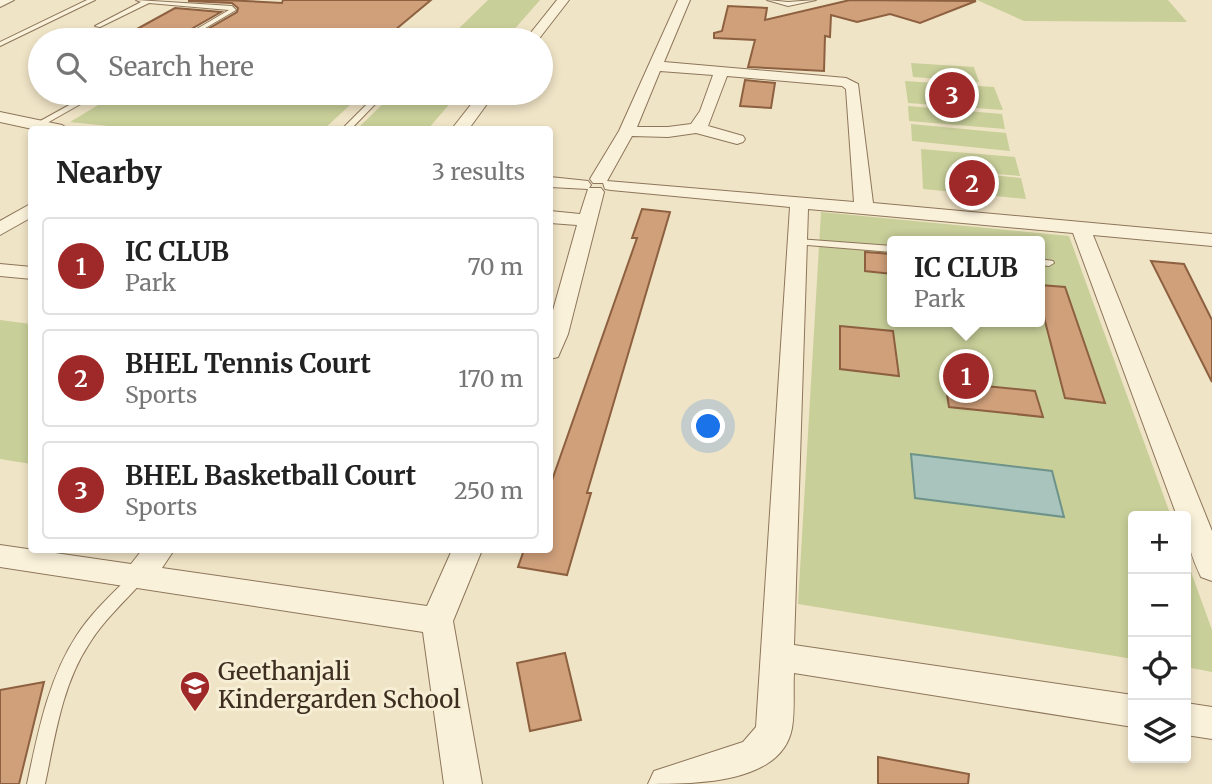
<!DOCTYPE html>
<html lang="en">
<head>
<meta charset="utf-8">
<style>
  body { margin:0; font-family:Merriweather,serif; background:#f2f2f2; color:#222 }
  .controls { position:absolute; right:21px; bottom:21px; display:grid; overflow:hidden; border-radius:7px; box-shadow:0 4px 10px #0003 }
  .controls button { width:63px; height:63px; display:grid; place-items:center; padding:0; border:0; border-bottom:2px solid #e0e0e0; background:#fff; color:#222; font:35px sans-serif }
  .you { position:absolute; left:709px; top:427px; width:24px; height:24px; margin:-18px; border:5px solid #fff; border-radius:50%; background:#1a73e8; box-shadow:0 0 0 10px #1a73e833 }
  .badge { display:grid; place-items:center; width:46px; height:46px; border-radius:50%; background:#9f2928; color:#fff; font-size:23px; font-weight:700 }
  .pin { position:absolute; translate:-50% -50%; border:4px solid #fff; box-shadow:0 2px 7px #0006 }
  .popup { position:absolute; left:887px; top:236px; width:158px; height:91px; box-sizing:border-box; display:grid; place-content:center; border-radius:7px; background:#fff; filter:drop-shadow(0 2px 5px #0005); font-size:23px; white-space:nowrap; color:#767676 }
  .popup b { font-size:26px; color:#222 }
  .popup::after { content:''; position:absolute; left:50%; top:100%; margin-left:-14px; border:14px solid transparent; border-top-color:#fff }
  .list { margin:0; padding:0; list-style:none }
  h2 { display:flex; justify-content:space-between; align-items:center; height:91px; margin:0; padding:0 28px; font-size:30px }
  h2 small { font-size:23px; font-weight:400; color:#767676 }
  .list li { display:grid; grid-template-columns:46px 1fr auto; gap:21px; align-items:center; box-sizing:border-box; height:98px; margin:0 14px 14px; padding:0 14px; border:2px solid #e0e0e0; border-radius:7px }
  .list b { display:block; font-size:26px; white-space:nowrap }
  .list p { margin:0; font-size:23px; white-space:nowrap; color:#767676 }
  .list em { font-size:23px; font-style:normal; color:#767676 }
  .icon { flex:none; width:38px; height:38px; fill:none; stroke:currentColor; stroke-width:2; stroke-linecap:round; stroke-linejoin:round }
  .map { position:relative; flex:none; width:1212px; height:784px; overflow:hidden }
  .search { position:absolute; background:#fff; box-shadow:0 4px 10px #0003; left:28px; top:28px; width:525px; height:77px; display:flex; align-items:center; gap:18px; box-sizing:border-box; padding:0 24px; border-radius:38px; color:#767676; font-size:26px }
  .panel { position:absolute; background:#fff; box-shadow:0 4px 10px #0003; left:28px; top:126px; width:525px; height:427px; border-radius:7px }
  .map>svg:first-child { display:block }
  .green { fill:#c8cf99; fill-rule:evenodd }
  .water { fill:#a8c4bc; stroke:#6e938a; stroke-width:2 }
  .building { fill:#d0a07b; stroke:#8d6040; stroke-width:2 }
  .lines { fill:none; stroke-linecap:round; stroke-linejoin:round }
  .lane-casing { stroke:#8d765b; stroke-width:2 }
  .street-casing { stroke:#8d765b; stroke-width:2 }
  .lane { fill:#faf1da; fill-rule:evenodd }
  .street { fill:#faf1da; fill-rule:evenodd }
  .labels { text-anchor:middle; stroke-width:6; stroke-linejoin:round; paint-order:stroke }
  .near-poi-label { font-size:24px; fill:#3d2e1f; stroke:#f7eed6; text-anchor:start }
</style>
</head>
<body>
<div class="map">
<svg width="1212" height="784" viewBox="0 0 1212 784">
  <rect width="100%" height="100%" fill="#f0e4c6"/>
  <path class="green" d="M488 0H540L505 40H447Z
    M977 0H1168L1187 22 1024 21Z
    M911 63 974 67 979 82 913 77Z
    M905 81 994 87 1003 110 908 103Z
    M118 93H363L324 129 146 130 70 122Z
    M394 93H459L428 129H357Z
    M908 106 1002 114 1005 129 909 121Z
    M911 124 1006 133 1010 151 912 141Z
    M921 149 1015 157 1020 176 937 169 1021 178 1026 199 923 189Z
    M821 212 1069 236 1171 516H1133V659L798 604ZM892 241H1040V322H892Z
    M0 320 31 324V464L0 459Z
    M1186 558 1212 630V672L1186 667Z"/>
  <path class="water" d="M911 454 1052 471 1064 517 915 498Z"/>
  <path class="building" d="M226 0 282 3 283 0H431L383 40H257L261 38 201 33 237 12 238 8 232 3 188 1Z
    M850 0 976 1 920 23 890 14 857 22 831 15 830 37 825 36 824 71 748 67 755 40 714 38V33L722 31 728 6 767 8 765 20Z
    M175 8 221 12 186 32 174 31 160 40H117Z
    M745 80 775 83 771 108 740 106Z
    M642 209 670 212 587 493H591L567 575 518 567 524 550H550V486L637 238H632Z
    M865 252 892 254V274L865 271Z
    M1151 261 1184 264 1212 320V382Z
    M1040 285 1065 287 1105 403 1065 398 1040 302Z
    M840 326 893 331 899 376 840 369Z
    M945 382 1035 391 1043 417 949 407Z
    M565 653 581 720 530 731 517 663Z
    M44 682 19 784H0V690Z
    M878 757 969 774 968 784H878Z"/>
  <g class="lines">
    <g class="lane-casing">
      <path id="lane" d="M87 0H95L0 46V42Z
        M136 0 232 6 236 10 185 40H178L229 10 149 3 100 27 95 26 141 2Z
        M767 0 788 2 816 0 788 6Z
        M91 93H100L40 127 33 125Z
        M378 93H386L350 130H341Z
        M798 239 892 246V252L795 244V240Z
        M1040 259 1053 261 1054 263 1049 266 1040 265Z
        M137 572 142 574 145 578 142 582C124 602 103 621 89 644 62 685 55 737 45 784H27C38 733 48 679 77 635 92 612 113 593 132 574Z"/>
    </g>
    <g class="street-casing">
      <path id="street" d="M0 0H14L0 7Z
        M557 0H569L538 40H525Z
        M678 0H690L664 62 846 78 858 84 873 203 1212 234V246L1093 235 1212 531V581L1201 577C1191 557 1186 539 1186 516H1177L1073 233 808 209 794 645 1133 695V727L794 673C793 691 795 710 792 728 782 784 695 784 648 784L654 771 743 742 756 727 790 207 611 190 605 189 603 183H593L590 179 619 131ZM660 71 713 75 700 111 691 124 668 127H637ZM727 76 842 86 846 89 854 202 607 181 632 136 668 137 696 133 737 144 743 142 745 139 743 136 708 126Z
        M480 93H495L468 130H451Z
        M0 112 62 125 70 130H37L0 122Z
        M550 177 588 181 591 185 589 188H601L604 192 568 334 558 357 550 359V321L577 225 550 223V211L580 214 588 189 550 187Z
        M32 203V217L0 235V221Z
        M0 264 32 267V279L0 276Z
        M0 545 131 564 142 550H174L162 568 427 606 452 550H482L453 621 482 784H444L423 632 0 567Z
        M1186 703 1212 707V739L1186 735Z"/>
    </g>
    <use href="#lane" class="lane"/>
    <use href="#street" class="street"/>
  </g>
  <defs>
    <g id="school-pin" transform="scale(1.575)"><path d="M0 17L-7.5 6A9.5 9.5 0 1 1 7.5 6Z" fill="#9f2928" stroke="#f7eed6"/><path d="M0-5L7-2L0 1L-7-2ZM-4 1L0 2.5L4 1V4Q0 6-4 4Z" fill="#fff"/></g>
  </defs>
  <g fill-rule="evenodd">
    <use href="#school-pin" x="195" y="686"/>
  </g>
  <g class="labels">
    <g class="near-poi-label">
      <text x="218" y="680">Geethanjali<tspan x="218" dy="28">Kindergarden School</tspan></text>
    </g>
  </g>
</svg>
<div class="controls">
<button>+</button>
<button>−</button>
<button><svg class="icon" aria-label="locate" viewBox="0 0 24 24"><circle cx="12" cy="12" r="6"/><path d="M12 2v4M12 18v4M2 12h4M18 12h4"/></svg></button>
<button><svg class="icon" aria-label="layers" viewBox="0 0 24 24"><path d="M12 4l9 5-9 5-9-5zM3 14l9 5 9-5"/></svg></button>
</div>
<div class="you"></div>
<div class="pin badge" style="left:966px;top:376px">1</div>
<div class="popup"><b>IC CLUB</b>Park</div>
<div class="pin badge" style="left:972px;top:183px">2</div>
<div class="pin badge" style="left:952px;top:95px">3</div>
<div class="search"><svg class="icon" aria-label="search" viewBox="0 0 24 24"><circle cx="10" cy="10" r="6"/><path d="M15 15l6 6"/></svg>Search here</div>
<section class="panel">
<h2>Nearby<small>3 results</small></h2>
<ul class="list">
<li><span class="badge">1</span><div><b>IC CLUB</b><p>Park</p></div><em>70 m</em></li>
<li><span class="badge">2</span><div><b>BHEL Tennis Court</b><p>Sports</p></div><em>170 m</em></li>
<li><span class="badge">3</span><div><b>BHEL Basketball Court</b><p>Sports</p></div><em>250 m</em></li>
</ul>
</section>
</div>
</body>
</html>
